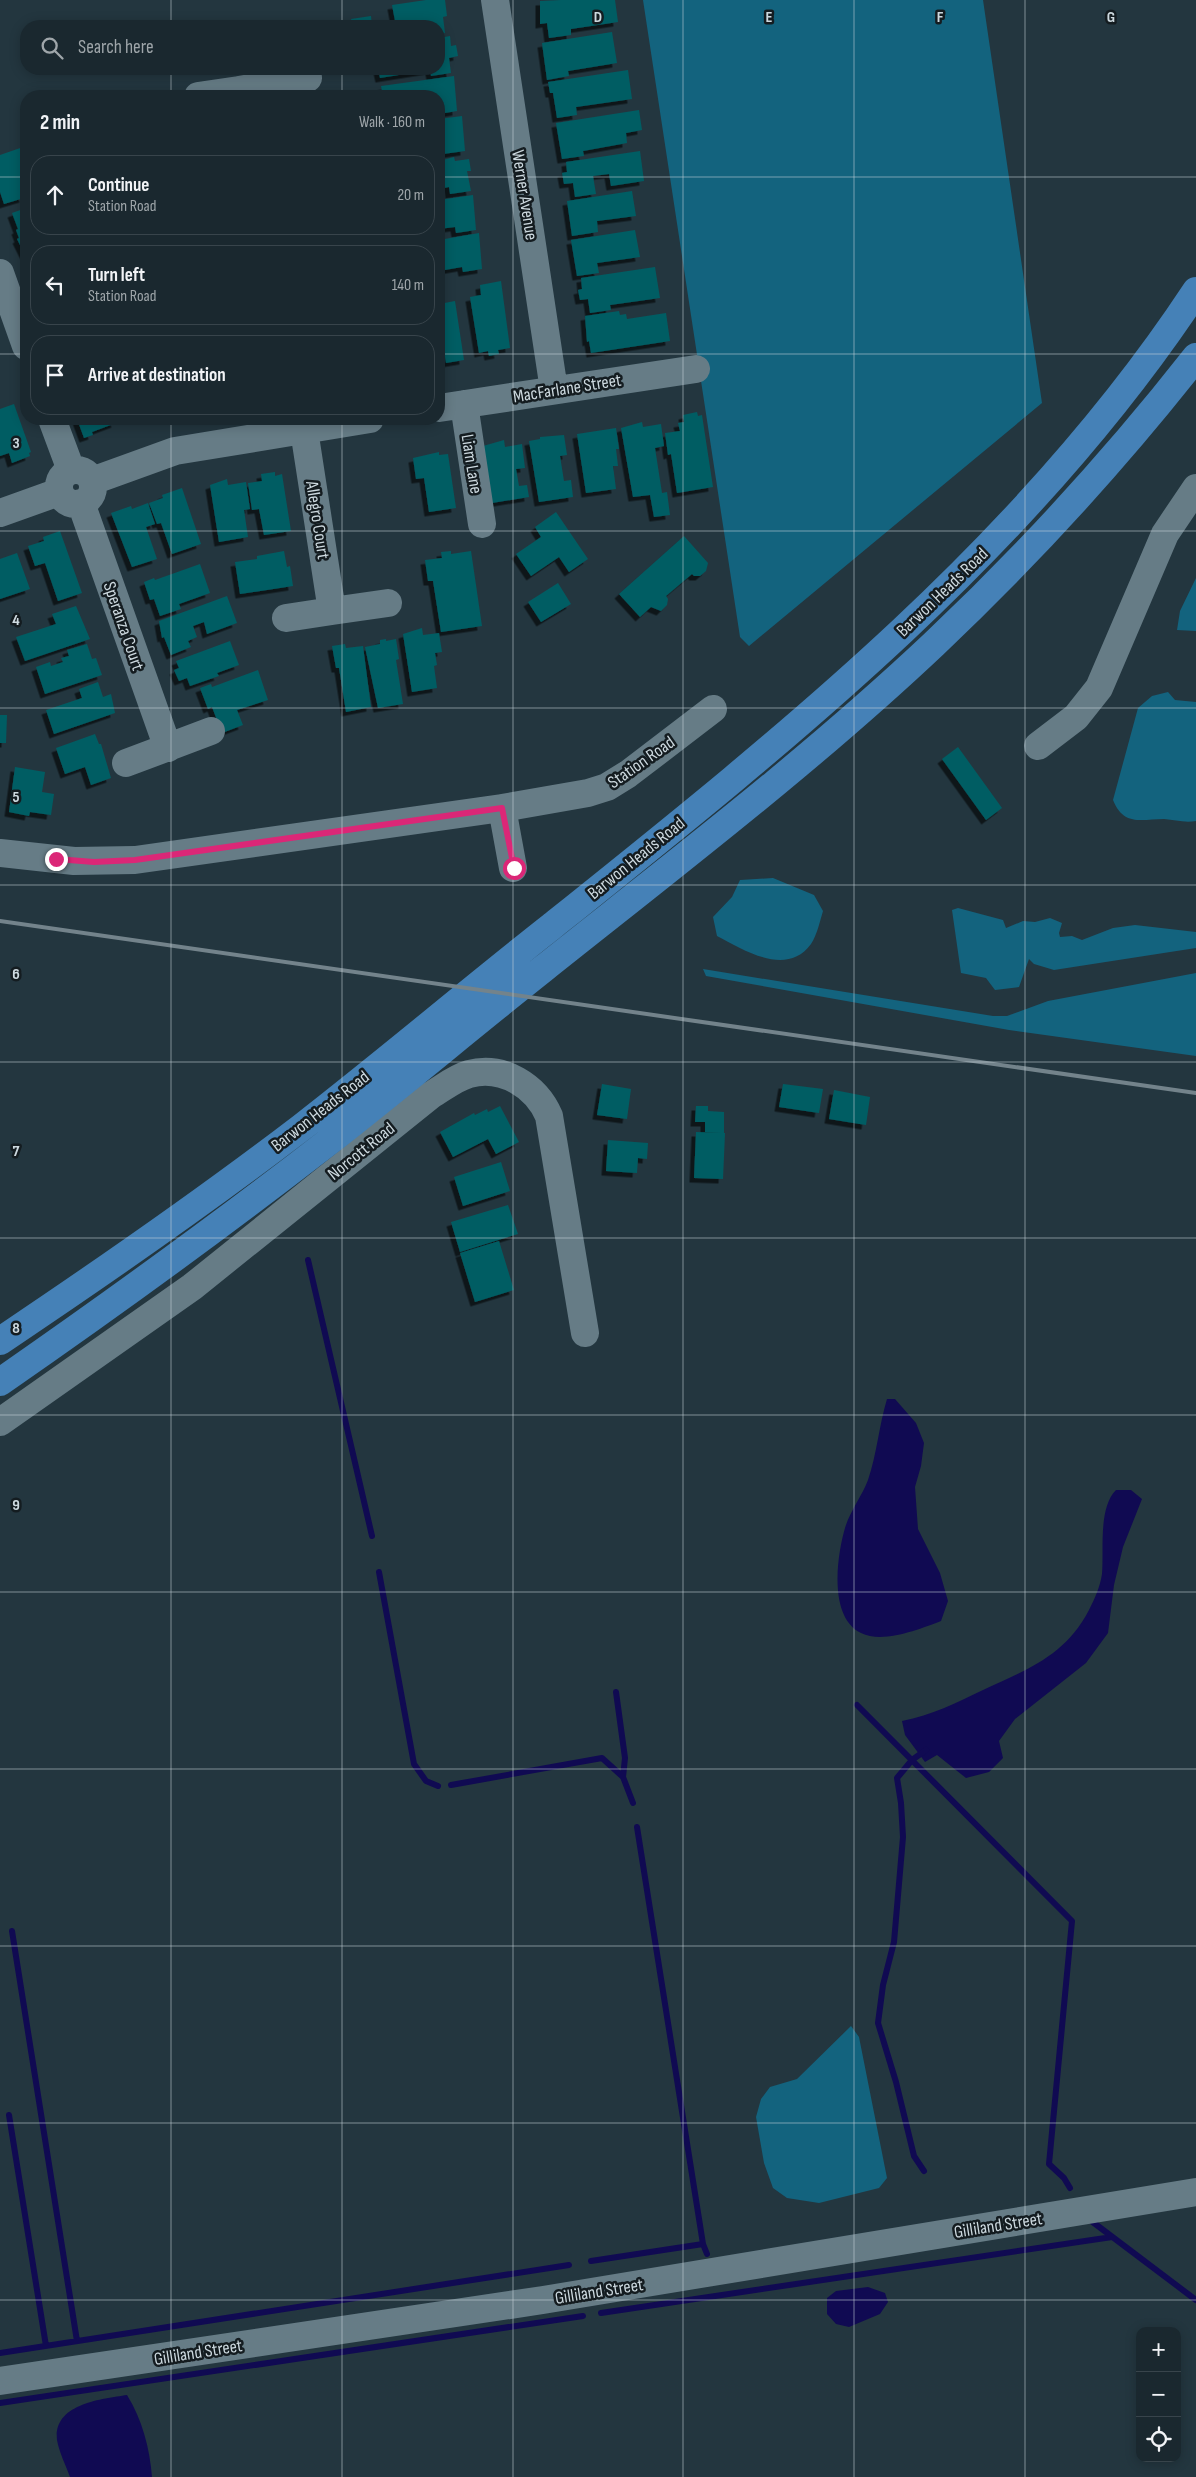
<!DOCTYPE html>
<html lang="en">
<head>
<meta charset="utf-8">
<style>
  body { margin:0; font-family:"Sofia Sans Condensed",sans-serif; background:#27343b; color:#f1f3f6 }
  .controls { position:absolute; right:15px; bottom:15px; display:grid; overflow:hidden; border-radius:10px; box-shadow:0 2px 12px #0003 }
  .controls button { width:45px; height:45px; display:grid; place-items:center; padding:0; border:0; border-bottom:1px solid #38444b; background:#1a282f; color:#f1f3f6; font:25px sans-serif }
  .stop { position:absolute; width:15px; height:15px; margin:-11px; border:4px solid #db2777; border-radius:50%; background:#fff }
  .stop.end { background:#db2777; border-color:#fff; box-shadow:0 1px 5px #0008 }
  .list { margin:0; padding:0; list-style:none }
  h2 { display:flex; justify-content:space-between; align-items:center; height:65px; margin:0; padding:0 20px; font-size:21px }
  h2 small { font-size:16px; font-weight:400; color:#9fa6aa }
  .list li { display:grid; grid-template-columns:32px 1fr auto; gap:15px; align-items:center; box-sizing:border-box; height:80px; margin:0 10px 10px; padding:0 10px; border:1px solid #38444b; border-radius:20px }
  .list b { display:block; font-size:19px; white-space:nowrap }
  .list p { margin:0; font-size:16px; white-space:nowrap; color:#9fa6aa }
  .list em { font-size:16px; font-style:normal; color:#9fa6aa }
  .icon { flex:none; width:28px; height:28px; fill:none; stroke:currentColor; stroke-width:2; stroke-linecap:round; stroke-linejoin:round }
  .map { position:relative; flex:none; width:1196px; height:2477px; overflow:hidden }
  .search { position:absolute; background:#1a282f; box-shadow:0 2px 12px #0003; left:20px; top:20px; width:425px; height:55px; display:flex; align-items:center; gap:12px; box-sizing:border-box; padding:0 18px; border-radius:20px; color:#9fa6aa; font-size:19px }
  .panel { position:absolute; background:#1a282f; box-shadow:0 2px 12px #0003; left:20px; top:90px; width:425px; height:335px; border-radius:20px }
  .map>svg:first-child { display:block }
  .green { fill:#13637e }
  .water { fill:#100a52 }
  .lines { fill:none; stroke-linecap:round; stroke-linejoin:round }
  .stream { stroke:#100a52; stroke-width:6 }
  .building { fill:#055d63; filter:url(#shadow) }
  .minor { stroke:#667c86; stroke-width:28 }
  .major { stroke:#4581b7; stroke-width:28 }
  .rail { stroke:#73838b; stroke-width:4 }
  .route { stroke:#db2777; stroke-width:6 }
  .grid { fill:none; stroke:#cdd9df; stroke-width:1; stroke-opacity:0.55 }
  .labels { text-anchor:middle; stroke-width:5; stroke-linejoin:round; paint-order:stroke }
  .street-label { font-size:18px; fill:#cdd9df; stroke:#141c20 }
  .grid-label { font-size:16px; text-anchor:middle; font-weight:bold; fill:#cdd9df; stroke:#141c20; stroke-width:5; stroke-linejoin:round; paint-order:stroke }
</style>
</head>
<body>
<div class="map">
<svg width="1196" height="2477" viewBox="0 0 1196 2477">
  <defs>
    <filter id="shadow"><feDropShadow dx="-4.5" dy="4.5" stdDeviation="0" flood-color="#0009"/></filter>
  </defs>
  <rect width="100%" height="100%" fill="#23363f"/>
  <path class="green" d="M643 0H983L1042 403 749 646 740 637Z
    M1196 578V631L1177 630 1180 611Z
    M1168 692 1175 700 1196 702V821C1185 823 1175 820 1164 819 1142 819 1124 827 1113 800L1138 708 1152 696Z
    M773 878 814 895 823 911C820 921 817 935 811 944 787 977 745 951 717 936L713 917 732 897 740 880Z
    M958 908 1003 920 1006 928 1023 921 1035 922 1050 918 1062 923 1059 933 1060 937 1072 936 1082 940 1113 928 1135 925 1196 932V948L1054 970 1034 964 1029 959 1019 987 995 990 986 978 961 973 952 910Z
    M703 969 993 1016H1007L1048 1001 1196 973V1056L1009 1030 706 976Z
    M851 2026 859 2037 887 2178 879 2188 819 2203 787 2198 773 2188 764 2163 756 2117 761 2099 770 2087 797 2079Z"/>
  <path class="water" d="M887 1399H895L916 1423 924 1443 921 1466 915 1487 918 1529 940 1573 948 1601 941 1621C920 1629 883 1644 861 1633 828 1617 837 1555 845 1528 850 1511 862 1496 868 1480 877 1454 879 1425 887 1399Z
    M1116 1490H1131L1142 1499 1123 1547 1114 1585 1108 1633 1086 1663 1015 1719 999 1741 1003 1758 989 1772 966 1778 937 1755 925 1762 905 1735 902 1721C932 1715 956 1703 983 1690 1028 1669 1065 1656 1089 1610 1095 1598 1100 1587 1102 1574 1104 1550 1098 1508 1116 1490Z
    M868 2287 885 2293 888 2302 880 2314 849 2327 836 2324 827 2314V2298L836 2291Z
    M127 2395C142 2419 150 2449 152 2477H70C66 2466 59 2452 57 2440 53 2404 101 2399 127 2395Z"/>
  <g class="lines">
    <path class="stream" d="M308 1260 372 1536
      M379 1572 414 1764 426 1781 438 1786
      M616 1692 625 1758 623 1777
      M857 1705 1072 1921 1049 2164 1064 2178 1070 2188
      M451 1785 602 1758 623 1777 633 1803
      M637 1827 703 2244 707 2254
      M12 1931 77 2341
      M9 2115 46 2346
      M924 2171 914 2156 896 2082 878 2023 883 1985 894 1942 903 1837 901 1803 897 1778 912 1760 926 1750
      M1090 2220 1196 2300
      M591 2261 703 2244
      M601 2313 1112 2237
      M0 2353 569 2265
      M0 2403 583 2316"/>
  </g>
  <path class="building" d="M426 0H445L447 16 443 17 445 33 439 34V26H396L392 5Z
    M561 0H615L618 22 571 29V35L549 38 547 23 540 24V1Z
    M371 16 372 26H353L351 19Z
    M612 32 617 63 568 71 569 76 547 80 542 43Z
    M450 36 451 46 456 45 458 56 449 58 451 73 431 76 430 70 380 78 378 69H439V38Z
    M628 70 632 99 576 107 577 115 557 118 553 93H550L548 82Z
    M454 76 457 111 439 114V96H383L381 86Z
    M639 110 642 130 626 133 627 143 583 151 584 156 562 159 556 123Z
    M462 116 465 151 443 154V149L439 150V119Z
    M26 146V185L20 187 24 198 4 204 0 192V155Z
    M640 151 644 181 611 186 609 174 593 176 596 194 575 197 573 183 564 184 562 173 567 172 566 162Z
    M454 157 455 161 469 159 471 171H467L471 191 450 194 449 187 439 189V161Z
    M632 191 636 216 597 221 598 232 572 236 567 201Z
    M473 195 476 230 456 233 455 227 439 229V200Z
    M26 208V257L17 239 19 238 16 230 18 229 12 213Z
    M635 230 640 257 597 263 599 273 577 276 571 240Z
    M479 233 482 269 463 272 462 267 439 271V240Z
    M655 267 660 298 610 305 611 310 590 313 588 299 580 300 578 290 582 289 581 278Z
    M501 281 510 348 498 350 499 354 489 356 488 351 479 353 470 297 481 295 480 285Z
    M455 301 464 360 446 363 445 357 439 358V304Z
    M619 311 620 315 626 314 627 319 666 313 670 341 591 353 589 341 587 342 585 316Z
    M14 404 31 452 29 453 30 456 12 463 9 453 0 456V409Z
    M697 412 698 416 702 415 713 487 677 493 671 454 668 455 665 433 680 431 678 423 684 422 683 415Z
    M77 419H114L116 423 92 432 93 435 84 438Z
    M642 422 643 427 661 424 664 446 655 448 662 493 667 492 670 515 654 517 650 495 633 497 621 428Z
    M616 428 619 449H616L618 466H613L616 489 586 493 577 434Z
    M564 435 567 455 560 456 564 481 571 480 573 497 539 502 529 441 540 439V437Z
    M504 440 505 447 522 444 525 468 516 469 519 486 527 485 529 497 492 503 483 446Z
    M439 452V455L448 454 456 508 429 512 424 478 416 479 413 458Z
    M275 472V476L282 474 291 531 264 535 259 509 252 510 248 483 262 481 261 474Z
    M227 479 228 485 246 482 250 509 244 510 248 537 219 542 210 485Z
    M182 488 201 544 172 554 161 523 157 524 149 503 163 498 162 495Z
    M148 503 155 524 146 527 157 559 132 567 111 513 131 506 132 509Z
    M556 512 588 559 569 572 559 557 531 576 516 554 541 537 535 527Z
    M60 531 82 593 58 601 45 563 35 566 28 546 44 541 43 537Z
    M684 536 708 563 706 571 700 576H694L692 574 666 596 668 599 667 605 661 611 651 607 640 617 619 594Z
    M284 551 287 567 290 566 293 586 240 594 235 562 257 559V556Z
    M451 551V554L471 551 482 626 441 632 433 581H428L425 560 442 558 441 552Z
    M17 553 30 589 0 599V559Z
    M200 564 210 593 179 604 181 609 160 616 154 599 150 600 144 582 154 578 155 580Z
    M558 583 571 604 541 622 528 602Z
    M227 596 237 623 207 634 204 622 193 626 197 637 188 641 191 647 171 655 164 637 162 638 159 621Z
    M76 606 90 639 25 661 16 637 56 624 52 614Z
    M422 628 423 635 439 633 442 652 435 653 437 665 434 666 437 688 412 692 403 634Z
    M386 639V641L396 639 399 659 396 660 403 704 378 708 365 647 380 644V640Z
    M230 641 239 665 217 673 219 676 190 686 187 678 179 681 174 670 179 668 176 661Z
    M87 644 92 659 96 658 102 675 45 694 36 667 50 662 51 666 63 662 61 658 69 656 67 650Z
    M345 644 346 648 363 646 371 707 346 712 339 668H336L332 646Z
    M258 670 268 700 237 710 243 725 222 733 212 707 208 709 200 688 211 684 212 687Z
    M98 682 103 697 111 694 115 713 54 734 46 710 82 698 79 689Z
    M0 715H7L6 743H0Z
    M95 734 99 744H101L111 778 91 785 85 767 65 774 56 748Z
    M958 747 1002 808 986 820 942 759Z
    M15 767 45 772 42 792 54 794 51 815 30 812 29 816 9 812Z
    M602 1084 631 1089 627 1119 597 1115Z
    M783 1084 823 1089 819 1113 779 1107Z
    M834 1090 870 1097 866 1125 829 1119Z
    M500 1106 519 1142 496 1154 488 1139 453 1157 440 1132 474 1113 475 1115 487 1109 488 1112Z
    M696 1106H708V1111L724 1112V1133L705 1132V1122H695Z
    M696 1132 725 1133 723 1179 694 1178Z
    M608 1140 648 1143 647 1159 638 1158 637 1173 606 1171Z
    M501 1162 510 1191 463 1206 454 1177Z
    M508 1205 518 1234 460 1252 451 1222Z
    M499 1241 514 1290 475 1302 460 1253Z"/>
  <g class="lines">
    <path class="minor" d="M495 0 554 390
      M239 90 308 78
      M198 96 239 90 241 96
      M0 273 26 346
      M464 404 482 524
      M439 408 696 369
      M52 419 71 470
      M59 487a17 17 0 1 1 34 0a17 17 0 1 1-34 0Z
      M92 481 175 451 370 419
      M81 503 168 748
      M0 513 59 492
      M332 611 388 603
      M286 618 332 611 304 430
      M1038 746 1076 717 1099 688 1165 534 1196 488
      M126 763 211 731
      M502 808 588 793 607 787 628 774 713 709
      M0 853 74 861 135 860 502 808 513 868
      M0 1422 192 1287 431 1095C443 1088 455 1078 469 1074 503 1065 536 1086 549 1116L585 1333
      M0 2381 543 2300 1196 2192"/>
    <path class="major" d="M0 1341C103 1272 204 1202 302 1127 386 1062 468 992 552 926 788 737 1028 546 1196 291
      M0 1382C111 1305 220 1226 327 1143 400 1086 471 1026 543 969 676 863 811 760 934 644 1028 555 1116 459 1196 357"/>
    <path class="rail" d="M0 921 1196 1093"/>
  </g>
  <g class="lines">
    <path class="route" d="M56 859 94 862 135 860 502 808 514 868"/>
  </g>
  <path class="grid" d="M171 0V26M342 0V26M513 0V2477M683 0V2477M854 0V2477M1025 0V2477M171 69V96M342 69V96M0 177H26M439 177H1196M0 354H26M439 354H1196M171 419V2477M342 419V2477M0 531H1196M0 708H1196M0 885H1196M0 1062H1196M0 1238H1196M0 1415H1196M0 1592H1196M0 1769H1196M0 1946H1196M0 2123H1196M0 2300H1196"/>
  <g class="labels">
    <g class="street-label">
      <text transform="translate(525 195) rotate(81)" y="6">Werner Avenue</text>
      <text transform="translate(567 388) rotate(-9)" y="6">MacFarlane Street</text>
      <text transform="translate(472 464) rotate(81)" y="6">Liam Lane</text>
      <text transform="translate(318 520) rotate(81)" y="6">Allegro Court</text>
      <text transform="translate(942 592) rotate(-44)" y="6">Barwon Heads Road</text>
      <text transform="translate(124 626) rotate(71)" y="6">Speranza Court</text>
      <text transform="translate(641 762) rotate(-35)" y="6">Station Road</text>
      <text transform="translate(636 858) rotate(-39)" y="6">Barwon Heads Road</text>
      <text transform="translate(320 1111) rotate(-38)" y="6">Barwon Heads Road</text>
      <text transform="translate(361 1151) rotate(-39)" y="6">Norcott Road</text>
      <text transform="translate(998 2225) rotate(-9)" y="6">Gilliland Street</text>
      <text transform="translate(599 2291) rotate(-9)" y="6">Gilliland Street</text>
      <text transform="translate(198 2352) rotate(-9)" y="6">Gilliland Street</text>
    </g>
  </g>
  <g class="grid-label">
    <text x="598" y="22">D</text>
    <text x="769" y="22">E</text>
    <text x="940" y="22">F</text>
    <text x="1111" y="22">G</text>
    <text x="16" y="448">3</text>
    <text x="16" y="625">4</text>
    <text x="16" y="802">5</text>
    <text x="16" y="979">6</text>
    <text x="16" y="1156">7</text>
    <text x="16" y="1333">8</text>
    <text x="16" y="1510">9</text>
  </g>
</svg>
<div class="controls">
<button>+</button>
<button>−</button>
<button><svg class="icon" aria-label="locate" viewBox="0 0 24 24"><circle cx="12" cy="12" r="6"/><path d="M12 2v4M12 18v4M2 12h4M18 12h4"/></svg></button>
</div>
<div class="stop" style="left:514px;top:868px"></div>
<div class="stop end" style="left:56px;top:859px"></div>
<div class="search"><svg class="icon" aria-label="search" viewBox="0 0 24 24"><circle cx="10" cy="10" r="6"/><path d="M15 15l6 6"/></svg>Search here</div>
<section class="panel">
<h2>2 min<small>Walk · 160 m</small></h2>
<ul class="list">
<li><svg class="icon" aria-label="ahead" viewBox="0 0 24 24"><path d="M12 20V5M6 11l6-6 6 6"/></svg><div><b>Continue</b><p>Station Road</p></div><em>20 m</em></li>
<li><svg class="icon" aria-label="left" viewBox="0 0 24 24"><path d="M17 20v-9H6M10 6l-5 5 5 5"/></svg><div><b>Turn left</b><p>Station Road</p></div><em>140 m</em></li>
<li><svg class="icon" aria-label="arrive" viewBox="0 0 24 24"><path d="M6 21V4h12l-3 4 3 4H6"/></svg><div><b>Arrive at destination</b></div></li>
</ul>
</section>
</div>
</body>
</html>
